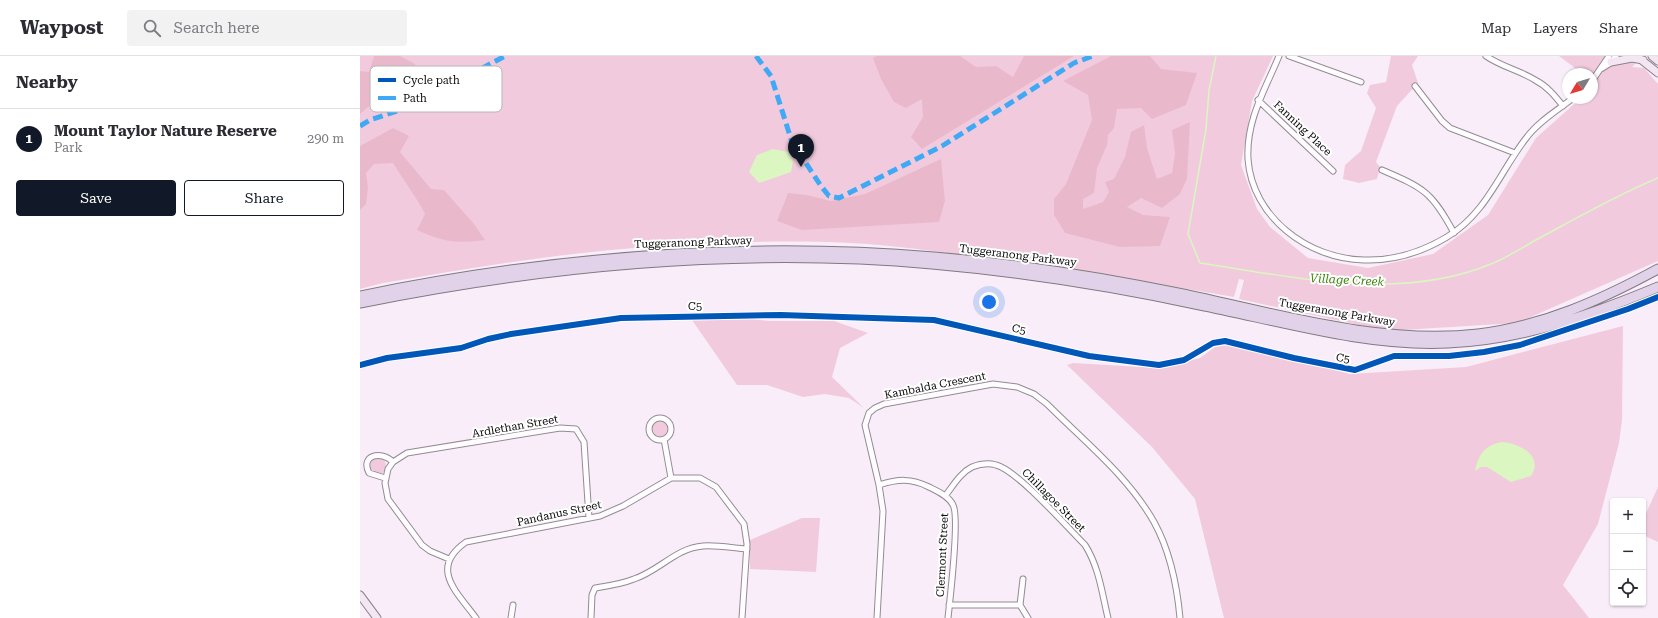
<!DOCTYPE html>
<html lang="en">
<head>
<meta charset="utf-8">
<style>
  body { margin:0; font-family:"Roboto Serif",serif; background:#f2f2f3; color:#2b2b33 }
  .controls { position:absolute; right:12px; bottom:12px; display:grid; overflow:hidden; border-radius:4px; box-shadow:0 1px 3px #0004 }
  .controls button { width:36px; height:36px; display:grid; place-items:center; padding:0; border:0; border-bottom:1px solid #e1e1e2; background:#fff; color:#2b2b33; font:20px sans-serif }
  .compass { position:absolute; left:1202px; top:12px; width:36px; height:36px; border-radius:50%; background:#fff; box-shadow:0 1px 3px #0004; rotate:232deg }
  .you { position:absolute; left:629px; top:246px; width:14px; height:14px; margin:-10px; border:3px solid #fff; border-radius:50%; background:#1a73e8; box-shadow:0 0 0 6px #1a73e833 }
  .badge { display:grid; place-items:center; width:26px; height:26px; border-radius:50%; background:#111827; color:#fff; font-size:13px; font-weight:700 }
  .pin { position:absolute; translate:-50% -33px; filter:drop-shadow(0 1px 2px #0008) }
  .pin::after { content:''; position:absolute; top:21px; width:14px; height:12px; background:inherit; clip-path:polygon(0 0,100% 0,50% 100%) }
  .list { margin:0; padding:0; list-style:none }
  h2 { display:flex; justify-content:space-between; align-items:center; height:52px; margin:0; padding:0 16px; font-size:17px }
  h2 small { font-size:13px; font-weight:400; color:#7c7c81 }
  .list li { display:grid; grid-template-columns:26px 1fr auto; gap:12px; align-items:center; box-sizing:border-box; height:60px; padding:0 16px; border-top:1px solid #e1e1e2 }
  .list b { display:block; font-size:15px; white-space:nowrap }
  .list p { margin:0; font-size:13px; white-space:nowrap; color:#7c7c81 }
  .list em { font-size:13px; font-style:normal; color:#7c7c81 }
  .actions { display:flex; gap:8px; padding:12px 16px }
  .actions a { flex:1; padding:9px 0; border:1px solid #111827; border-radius:4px; text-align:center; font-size:14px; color:#111827 }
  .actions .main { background:#111827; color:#fff }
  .icon { flex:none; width:22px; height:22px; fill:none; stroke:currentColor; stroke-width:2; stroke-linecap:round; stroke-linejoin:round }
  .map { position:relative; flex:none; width:1298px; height:562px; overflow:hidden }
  header { display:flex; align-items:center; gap:24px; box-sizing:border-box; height:56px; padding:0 20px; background:#fff; border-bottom:1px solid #e1e1e2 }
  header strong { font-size:19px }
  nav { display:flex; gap:22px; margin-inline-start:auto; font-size:14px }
  .search { width:280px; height:36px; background:#f2f2f3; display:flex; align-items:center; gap:10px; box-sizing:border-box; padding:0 14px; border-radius:4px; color:#7c7c81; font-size:15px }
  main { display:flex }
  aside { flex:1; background:#fff }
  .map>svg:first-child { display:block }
  .green { fill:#f1cbdd }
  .forest { fill:#e9b9cb }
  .water { fill:#dbf6c1 }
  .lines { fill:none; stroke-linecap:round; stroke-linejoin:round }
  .stream { stroke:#dbf6c1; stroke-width:1.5 }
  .street-casing { stroke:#928c92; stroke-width:7 }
  .secondary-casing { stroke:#888389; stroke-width:9 }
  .highway-casing { stroke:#7f7a7f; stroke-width:11 }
  .street { stroke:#fefcfe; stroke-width:5 }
  .secondary { stroke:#f4e7f3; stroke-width:7 }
  .highway { stroke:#e1d2e9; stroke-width:9 }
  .quiet { stroke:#3fa9f5; stroke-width:5; stroke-dasharray:10 5; stroke-linecap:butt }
  .cycleway-casing { stroke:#fff; stroke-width:8 }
  .cycleway { stroke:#0057b8; stroke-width:6 }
  .labels { text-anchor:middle; stroke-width:4; stroke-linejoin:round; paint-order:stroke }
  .street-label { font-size:11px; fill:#0a0a0a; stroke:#fff }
  .water-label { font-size:12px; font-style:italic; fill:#3e850f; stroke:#fff }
  .key { fill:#fff; stroke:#b6b6b6; stroke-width:1 }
  .key-label { font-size:11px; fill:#0a0a0a }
</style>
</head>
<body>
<header>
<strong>Waypost</strong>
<div class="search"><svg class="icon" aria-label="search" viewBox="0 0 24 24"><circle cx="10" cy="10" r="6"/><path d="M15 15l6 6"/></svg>Search here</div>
<nav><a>Map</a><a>Layers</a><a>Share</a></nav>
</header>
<main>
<aside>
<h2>Nearby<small></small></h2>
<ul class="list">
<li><span class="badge">1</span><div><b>Mount Taylor Nature Reserve</b><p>Park</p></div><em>290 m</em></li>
</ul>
<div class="actions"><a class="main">Save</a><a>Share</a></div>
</aside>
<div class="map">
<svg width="1298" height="562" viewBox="0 0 1298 562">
  <rect width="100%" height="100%" fill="#f9edfa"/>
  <path class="green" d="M0 0H913L892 45 881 109 897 153 910 171 948 202 1008 212 1073 198 1128 159 1176 82 1221 42H1232V33L1237 28 1232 24V18H1223L1199 0H1266L1276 7 1272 11 1284 12 1298 28V205L1157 267 1026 275 879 243 884 224 879 223 874 241C806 229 738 219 670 209 603 199 536 188 468 186 375 184 281 189 189 201 133 208 78 218 23 227L0 233Z
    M1031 0H1058L1052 9 1058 27 1037 50 1016 106 1020 111 1017 123 999 127 983 123 985 109 1001 95 1016 52 1007 37 1010 29 1026 26Z
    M385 262 409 265H474L508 277 480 292 472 321 504 352 489 342 465 338 443 341 407 329H377L332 264Z
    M1263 270 1262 364 1259 387 1238 468 1203 529 1229 562H864L835 443 792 391 707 309 713 307 799 312 840 302 855 291 875 288 990 318 1106 311Z
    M292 373a8 8 0 1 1 16 0a8 8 0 1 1-16 0Z
    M8 410a9 9 0 1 1 18 0a9 9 0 1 1-18 0Z
    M1298 431V486L1283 479V464Z
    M442 462H460L456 516 390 513V484Z"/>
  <path class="forest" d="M14 0H40L55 8 56 16 44 20 0 58V15L9 16Z
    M517 0H600L616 11 636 10 653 21 664 0H714L562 93 551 81 563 61 562 43 546 52 534 46 521 23 513 2Z
    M751 0H790L801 13 837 17 826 49 792 63 781 52 757 53 754 72 748 79 747 89 737 112 734 137 723 143V153L743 146 749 136 745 126 754 123 765 101 771 76 784 69 787 92 797 123 812 117 815 98 812 74 830 66 827 123 820 138 802 152 781 142 767 151 783 159 810 161 800 190 760 191 705 177 694 159V143L706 128 732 64 728 39 703 25Z
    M33 72 49 80 40 96 71 133 84 134 114 168 125 184C95 188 84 186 57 174L65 158C56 140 43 124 33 107L14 108 6 117 8 131 6 148 0 154V90Z
    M581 103 585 145 579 166 442 174 417 165 428 137 447 139 471 145 505 138Z"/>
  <path class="water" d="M413 93 428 96 433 105 431 116 399 127 389 116 397 99Z
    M1143 386C1160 388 1184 400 1171 420L1151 426 1127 411H1121L1115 415C1119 397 1125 389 1143 386Z"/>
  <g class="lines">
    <path class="stream" d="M856 0 849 34 846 73 828 178 840 207C934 221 1039 246 1131 208 1146 202 1160 193 1174 185 1215 163 1255 140 1298 122"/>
    <g class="street-casing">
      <path id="street" d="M919 0C905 34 886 64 888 103 892 161 948 203 1004 204 1033 205 1062 196 1087 181 1127 157 1140 115 1167 81 1179 65 1198 54 1213 42
        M929 0 1001 26
        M1126 0C1142 11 1159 14 1175 24 1187 30 1195 40 1203 50
        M1241 13 1249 8 1256 0
        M1232 25 1249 0
        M1055 30 1082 65 1090 72 1155 97
        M898 44 973 115
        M1022 114C1064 132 1072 136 1094 177
        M289 373a11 11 0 1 1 22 0a11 11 0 1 1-22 0Z
        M304 383 311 422
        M25 422 9 417C0 399 21 394 33 406
        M519 429C538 423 551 422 569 431 577 435 589 440 593 449 600 461 590 543 588 562
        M585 440C593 430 600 417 612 411 620 408 629 407 636 409 657 414 707 471 725 489 739 511 742 537 748 562
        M89 503 70 495 62 489 28 443 25 427 28 413 33 406 47 397 200 372 216 373 224 386 229 462
        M663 523 660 549 668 562
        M589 549H660
        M116 562C96 535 69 512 106 486L240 460 263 450 311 422H340L356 431 384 468 387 488 382 562
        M151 562 153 549
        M231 562 232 539 235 532C248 530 262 528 274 523 299 515 316 492 343 490 357 489 373 492 387 493
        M517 562 523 455 519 429 505 369 509 357 515 352 524 348 633 328 657 331 674 338 687 348C724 385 768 420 794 466 810 495 817 529 820 562"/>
    </g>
    <g class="secondary-casing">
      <path id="secondary" d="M1292 0 1298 5
        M1279 2 1298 17
        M1251 6 1272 2 1283 4
        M0 539 17 562"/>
    </g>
    <g class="highway-casing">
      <path id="highway" d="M0 240C189 201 381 185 574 201 658 208 741 221 823 238 918 258 1020 289 1118 278 1183 270 1241 244 1298 213
        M0 247C188 209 381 191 572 208 663 216 752 230 840 249 920 265 1007 291 1088 287 1162 284 1231 259 1298 231"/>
    </g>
    <use href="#street" class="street"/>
    <use href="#secondary" class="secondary"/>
    <use href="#highway" class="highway"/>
    <path class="quiet" d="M396 0 411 20 432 86 461 130 469 140 479 142 582 90 714 7 733 0
      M0 70 10 64 52 50 145 0"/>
    <g class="cycleway-casing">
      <path id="cycleway" d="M0 309 27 302 101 292 128 283 151 278 261 262 421 259 574 264 729 300 799 309 824 304 853 287 865 285 934 302 995 314 1034 300H1089L1124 296 1160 289 1268 253 1298 241"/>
    </g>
    <use href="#cycleway" class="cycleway"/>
  </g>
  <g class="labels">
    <g class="street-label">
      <text transform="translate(943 72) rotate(43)" y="4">Fanning Place</text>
      <text transform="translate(333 186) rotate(-2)" y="4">Tuggeranong Parkway</text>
      <text transform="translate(658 199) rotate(7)" y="4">Tuggeranong Parkway</text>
      <text transform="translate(335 250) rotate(-1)" y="4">C5</text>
      <text transform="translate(977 256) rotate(10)" y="4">Tuggeranong Parkway</text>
      <text transform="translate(659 273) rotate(13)" y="4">C5</text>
      <text transform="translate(983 302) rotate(9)" y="4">C5</text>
      <text transform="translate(575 329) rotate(-11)" y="4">Kambalda Crescent</text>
      <text transform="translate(155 370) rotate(-10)" y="4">Ardlethan Street</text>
      <text transform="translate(694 444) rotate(45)" y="4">Chillagoe Street</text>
      <text transform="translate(199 457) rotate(-12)" y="4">Pandanus Street</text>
      <text transform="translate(582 499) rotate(-87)" y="4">Clermont Street</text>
    </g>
    <g class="water-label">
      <text transform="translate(987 224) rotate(3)" y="4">Village Creek</text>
    </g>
  </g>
  <rect x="10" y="10" width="132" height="46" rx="6" class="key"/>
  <rect x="18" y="22" width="18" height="4" fill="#0057b8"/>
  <rect x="18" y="40" width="18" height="4" fill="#3fa9f5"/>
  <g class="key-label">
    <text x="43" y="28">Cycle path</text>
    <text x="43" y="46">Path</text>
  </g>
</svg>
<div class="controls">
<button>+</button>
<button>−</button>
<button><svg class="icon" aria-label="locate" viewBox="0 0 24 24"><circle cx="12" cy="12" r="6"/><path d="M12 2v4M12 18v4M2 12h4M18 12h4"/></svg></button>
</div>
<svg class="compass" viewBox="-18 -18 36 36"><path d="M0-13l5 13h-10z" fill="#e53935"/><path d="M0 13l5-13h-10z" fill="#7c7c81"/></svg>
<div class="you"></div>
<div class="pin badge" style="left:441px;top:111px">1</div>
</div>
</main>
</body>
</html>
